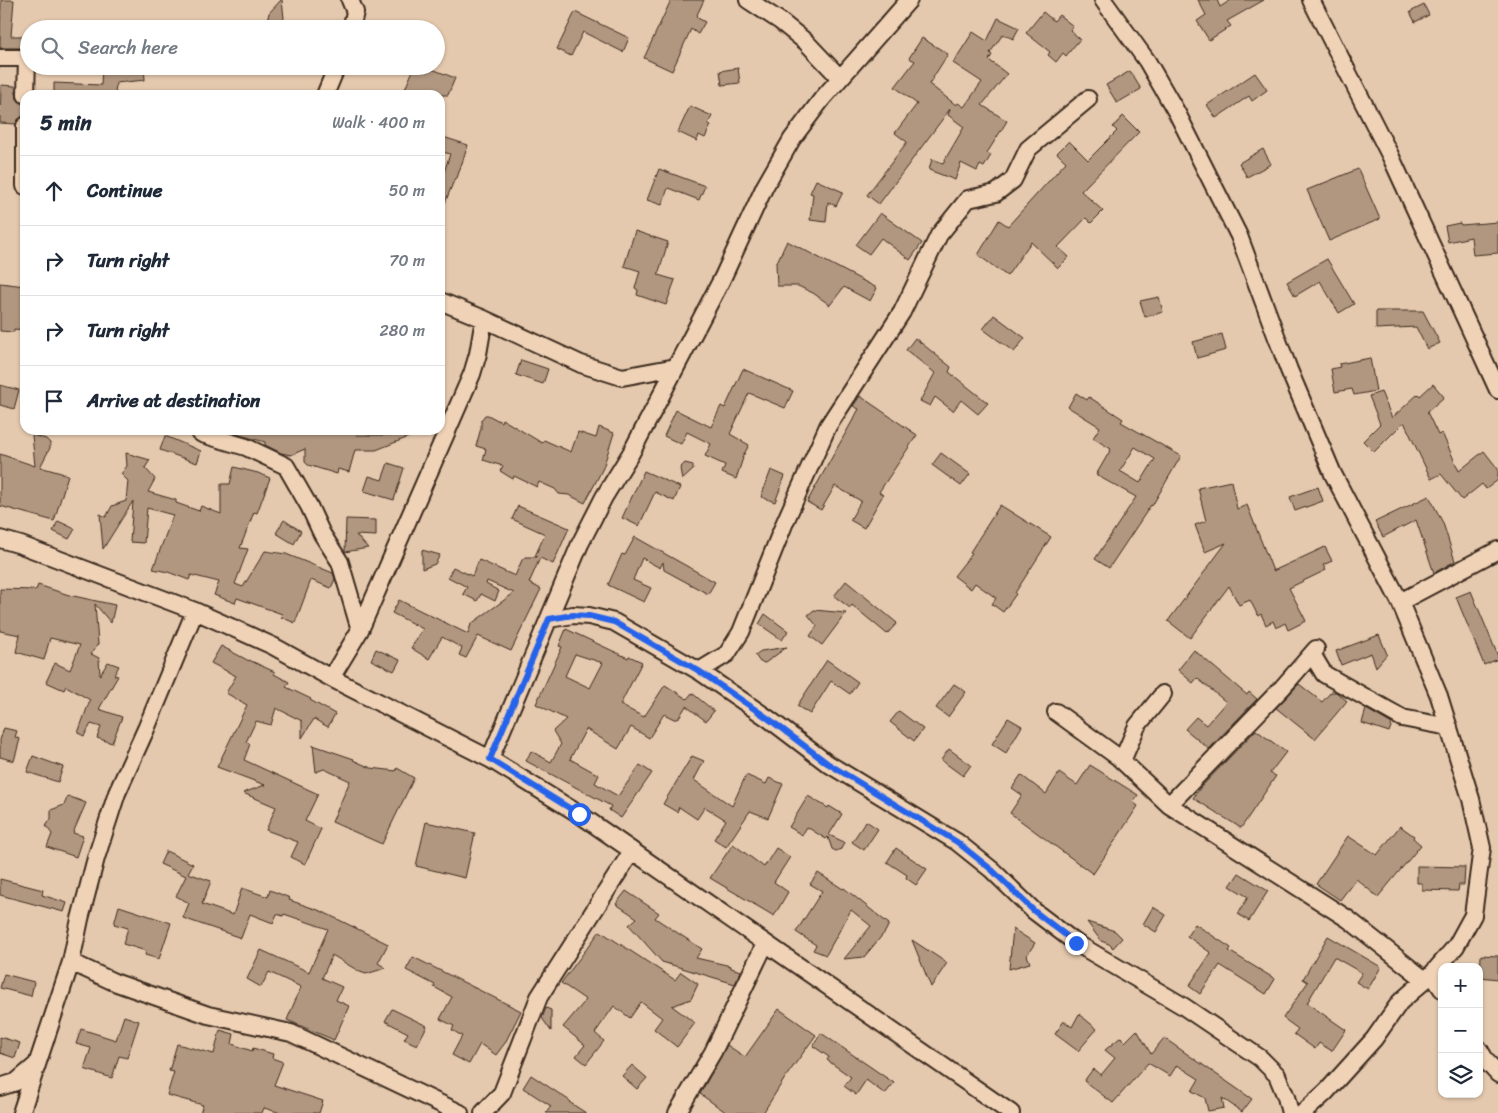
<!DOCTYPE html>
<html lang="en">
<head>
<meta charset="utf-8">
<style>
  body { margin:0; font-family:Sriracha,sans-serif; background:#f2f2f3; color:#1f2937 }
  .controls { position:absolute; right:15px; bottom:15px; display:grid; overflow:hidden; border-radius:10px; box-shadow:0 1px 4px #0004 }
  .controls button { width:45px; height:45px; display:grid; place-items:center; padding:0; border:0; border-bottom:1px solid #e0e1e3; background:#fff; color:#1f2937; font:25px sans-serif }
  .stop { position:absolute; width:15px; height:15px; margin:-11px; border:4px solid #2563eb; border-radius:50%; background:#fff }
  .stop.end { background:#2563eb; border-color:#fff; box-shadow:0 1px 5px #0008 }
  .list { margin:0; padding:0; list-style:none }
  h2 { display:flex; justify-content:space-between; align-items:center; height:65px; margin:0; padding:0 20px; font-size:21px }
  h2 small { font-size:16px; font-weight:400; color:#747a83 }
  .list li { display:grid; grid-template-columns:32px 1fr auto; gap:15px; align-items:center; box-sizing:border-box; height:70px; padding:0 20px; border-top:1px solid #e0e1e3 }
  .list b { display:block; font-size:19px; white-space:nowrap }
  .list em { font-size:16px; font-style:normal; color:#747a83 }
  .icon { flex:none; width:28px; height:28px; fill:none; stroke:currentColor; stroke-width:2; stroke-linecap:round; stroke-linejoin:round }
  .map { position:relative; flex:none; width:1498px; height:1113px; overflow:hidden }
  .search { position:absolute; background:#fff; box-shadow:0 1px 4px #0004; left:20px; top:20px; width:425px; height:55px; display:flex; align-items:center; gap:12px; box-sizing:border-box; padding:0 18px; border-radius:28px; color:#747a83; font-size:19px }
  .panel { position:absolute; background:#fff; box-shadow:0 1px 4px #0004; left:20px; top:90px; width:425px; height:345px; border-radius:15px }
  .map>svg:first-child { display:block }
  .building { fill:#b19780; stroke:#3b2a1e; fill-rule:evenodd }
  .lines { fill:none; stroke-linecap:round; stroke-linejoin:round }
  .minor-casing { stroke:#3b2a1e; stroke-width:20 }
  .minor { stroke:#f0d3b7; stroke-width:16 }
  .route { stroke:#2563eb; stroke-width:6 }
</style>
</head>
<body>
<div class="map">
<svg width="1498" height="1113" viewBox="0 0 1498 1113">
  <rect width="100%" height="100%" fill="#e5c9ae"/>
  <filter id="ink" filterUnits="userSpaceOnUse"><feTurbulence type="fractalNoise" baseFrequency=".02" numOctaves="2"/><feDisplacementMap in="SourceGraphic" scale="10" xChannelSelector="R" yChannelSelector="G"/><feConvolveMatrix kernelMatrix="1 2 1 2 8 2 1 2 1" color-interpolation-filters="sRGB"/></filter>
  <g filter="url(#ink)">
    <path class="building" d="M1 0H14L11 36H29V48H0Z
      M281 0H282L284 18 282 22 278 24H274L268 18 269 13Z
      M671 0H704L696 17 705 22 698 34 691 29 672 71 644 58Z
      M1198 0H1217L1220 7 1231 0H1264L1227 21 1231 26 1209 40 1197 21 1206 15Z
      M1424 5 1429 15 1415 22 1410 12Z
      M575 12 629 38 623 52 583 32 571 56 557 49Z
      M1043 12 1054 21 1059 15 1073 26 1070 30 1080 39 1066 56 1063 53 1056 62 1048 55 1050 52 1026 33Z
      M998 18 1019 28 1013 39 1003 34 990 53 992 55 989 60 1007 74 982 105 1007 121 987 153 991 155 984 167 980 165 977 171 961 163 955 180 929 170 932 159 943 163 964 127 948 115 950 109 879 204 867 195 907 142 895 133 917 104 895 87 915 61 909 58 922 38 948 54 929 84 956 105 958 103 964 107 982 82 953 63 973 32 987 41Z
      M128 66H144L145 80 116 83 115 95H54V83L101 85 102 68 117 70V67Z
      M415 66H433L432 69 455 78 448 95H404L405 91H404Z
      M738 68 740 83 722 85 720 71Z
      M1130 71 1141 89 1117 103 1106 85Z
      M1255 73 1267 90 1252 101 1249 96 1216 118 1207 105Z
      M1 85 15 86 17 99 24 105 23 116 20 118 16 124 0 123Z
      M690 106 712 116 708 124 711 125 705 138 699 135 697 141 678 132Z
      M1123 116 1139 132 1081 191 1103 211 1091 223 1086 218 1058 247 1069 257 1058 268 1031 242 1007 276 978 255 999 220 1008 226 1066 162 1057 153 1069 141 1088 160 1117 131 1113 127Z
      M440 136 468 145 457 178H455L441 213 440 184 450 154 440 151Z
      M1263 149 1271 164 1247 177 1239 163Z
      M659 169 705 186 699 200 668 188 662 205 647 200Z
      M1358 169 1380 219 1329 241 1307 190Z
      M816 180 843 192 836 206 828 202 826 222 810 220 813 194 810 193Z
      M880 213 922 243 910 260 881 238 869 254 856 245Z
      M1498 222V253L1473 255 1471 237 1448 242 1445 226 1460 223 1461 225Z
      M635 231 668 242 658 275 675 280 666 305 637 295 638 290 635 288 640 271 624 266Z
      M787 241 877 288 870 301 844 287 830 305 813 293 798 286H777L776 264Z
      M1327 259 1354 304 1339 313 1320 281 1295 296 1287 282Z
      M0 283 25 286V330L14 329V332L0 331Z
      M1159 297 1163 312 1145 317 1140 301Z
      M1376 311H1423L1440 343 1427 349 1416 327 1376 329Z
      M994 315 1025 338 1014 352 983 329Z
      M1222 334 1226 350 1197 358 1193 342Z
      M915 338 951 367 949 372 988 403 978 414 961 400 953 411 935 397 930 406 920 401 935 373 906 350Z
      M1370 358 1376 391 1354 395 1352 389 1335 392 1331 369 1340 367 1339 364Z
      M521 360 548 369 543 384 516 375Z
      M743 369 793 391 785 408 749 393 730 434 749 445 742 458H743L736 479 722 473 725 465 705 456 711 444 687 432 681 444 664 436 676 410 711 427 721 406 725 408Z
      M1433 384 1444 397 1427 412 1438 435 1442 433 1459 471 1484 451 1498 469V480L1486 489 1482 484 1462 500 1441 474 1431 479 1404 422 1374 452 1363 441 1380 424 1369 396 1381 392 1392 418 1418 394 1420 396Z
      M0 385 19 390 14 409 0 405Z
      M1076 393 1087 400 1089 397 1123 419 1121 422 1181 456 1152 506 1151 505 1109 568 1095 559 1136 497 1096 475 1111 449 1093 438 1100 427 1068 407ZM1135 447 1155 459 1140 483 1120 471Z
      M860 396 917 435 879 492 883 495 864 528 850 520 861 501 835 486 821 510 807 502 859 409 853 406Z
      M485 415H488L501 422 502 419 542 443 544 440 571 452 578 432 596 438 599 427 614 433 603 468 585 503 569 495 559 494 555 489 539 482 537 487 514 476 513 479 500 471 503 466 483 460 486 449 476 446 481 428V420Z
      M236 430H358L357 435H414L376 450H355L349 472 338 469 337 474 308 465 305 462V449L291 455 281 453 265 445V442L236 434Z
      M32 435 46 439 50 443V448L40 467 68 475 54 521 0 506V454L35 466Z
      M165 436 201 451 197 463 160 450Z
      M126 453 150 460 145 468 155 479 148 492 176 500V503L199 511 201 506 221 514V484H230L234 467 258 473 270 478 257 513 254 512 240 548 248 549 235 584 243 587 265 551 286 554 333 573 335 579 331 588 311 580 295 623 281 617 282 614 237 598 235 603 214 595 219 582 191 575 189 580 168 572 153 569 173 515 147 508 144 543 130 542 133 501 103 549 100 514 106 517 112 506 126 501 128 481 121 474 127 466Z
      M941 453 970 474 961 486 932 465Z
      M388 463 404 468 394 500 364 491 369 476 382 480Z
      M685 463 693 465V470L682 480 680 468Z
      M771 470 785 476 775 502 761 497Z
      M644 471 680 487 674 501 655 492 639 526 622 518Z
      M1231 481 1237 509 1247 505 1273 571 1325 547 1332 561 1323 565 1326 570 1289 588 1306 621 1288 630 1285 623 1276 628 1273 621 1266 625 1261 614 1258 616 1250 600 1239 605 1229 586 1190 638 1168 621 1226 543 1205 552 1195 525 1206 521 1198 488Z
      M1318 487 1323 501 1295 511 1290 497Z
      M1429 496 1443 523 1455 561 1434 573 1416 520 1383 537 1375 522Z
      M1000 505 1051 537 1015 593 1016 594 1003 612 992 604 996 598 975 583 971 589 954 576 972 553 970 552Z
      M518 506 569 528 553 564 540 558 529 583 541 589 511 651 478 636 466 658 459 655 462 648 442 637 429 659 411 648 423 629 392 613 399 600 468 634 471 624 514 593 487 581 486 584 499 591 495 601 481 594 477 601 463 594 467 587 448 577 453 567 472 576 479 560 515 576 522 560 525 557H537L535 556 545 534 512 519Z
      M346 519 376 520V536L356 535 368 548 345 552Z
      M284 520 301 531 294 544 276 533Z
      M58 521 75 529 69 539 53 531Z
      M635 537 715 582 708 594 664 570 663 562 660 568 642 558 633 580 651 588 644 602 608 585 622 554 625 555Z
      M422 550 440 555 435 564 422 569Z
      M846 581 897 623 887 634 852 605 850 608 834 596Z
      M38 585 69 595 115 605 111 623 95 604 98 644 91 654 99 658 100 675 108 662 119 666 114 675 118 676 99 709 122 717 112 743 97 738 101 727 91 724 84 736 78 733 90 700 66 686 64 690 46 682 55 663 70 670 80 645 50 638 44 660 16 652 20 635 0 631V589L36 590Z
      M1471 591 1498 656V659L1484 665 1456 597Z
      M814 610 846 613 822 645 810 636 817 626 808 615Z
      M765 614 788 631 782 640 759 624Z
      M566 629 628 658 629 656 642 662 620 705 644 717 665 685 687 699 692 693 714 711 706 721 686 706 678 719H674L664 714 649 738 631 727 618 749 586 729 570 759 599 775 595 783 618 796 640 765 652 773 621 818 609 810 611 806 526 761 531 751 551 762 561 744 553 731 566 719 536 704 562 647 559 646ZM575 654 603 663 590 688 565 676Z
      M1379 635 1387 654 1376 667 1371 653 1341 665 1336 651Z
      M221 646 249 661V660L275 672 274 674 289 682 286 687 311 699 310 700 335 714 328 727 314 719 302 738V721L276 708 271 725 256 721 246 742 250 744 244 760 318 794 305 821 321 829 305 864 291 857 298 842 266 830 276 807 243 793 265 785 217 767 247 705 226 693 236 676 211 663Z
      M787 647 765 663 760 662 755 655 761 651Z
      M376 649 400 660 394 671 371 660Z
      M1194 650 1247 695 1249 692 1257 699 1209 749 1185 729 1196 717 1206 725 1226 702 1197 678 1193 683 1178 670Z
      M827 660 858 682 850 694 831 681 810 714 797 706Z
      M954 684 966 692 948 717 936 708Z
      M1299 684 1322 702 1331 692H1336L1347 701 1315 739 1276 708Z
      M1366 709 1392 724 1389 732 1362 723Z
      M899 711 923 729 914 741 890 722Z
      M1008 718 1022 726 1006 753 992 744Z
      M4 728 17 731 15 737 20 739 14 761 0 757V740Z
      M1256 730 1286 752 1270 773 1276 776 1241 828 1193 798 1200 788Z
      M313 745 354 759 353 760 371 768 396 771 397 768 414 778 382 844 332 822 350 781 324 769 316 772Z
      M949 749 971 765 963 776 941 760Z
      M33 756 63 767 58 782 27 772Z
      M692 756 704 761 694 780 732 806 746 775 766 784 769 778 783 784 768 818 750 811 726 847 714 839 726 820 705 807 697 819 679 807 677 812 663 804Z
      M1090 765 1138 795 1133 802 1138 806 1093 874 1010 813 1022 795 1012 788 1021 775 1046 794 1059 773 1077 785Z
      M68 796 86 803 73 833 83 836 76 857 47 847 52 834 46 826 51 819V810L64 805Z
      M808 796 828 808 829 806 842 814 829 835 844 842 841 849 836 851 832 849 828 837 826 839 807 827 802 835 789 827Z
      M866 821 878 829 864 850 852 842Z
      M426 822 475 833 465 878 416 866Z
      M1400 826 1414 836 1413 838 1421 845 1378 897 1356 879 1340 900 1316 884 1348 836 1377 855Z
      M733 844 764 867 776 848 790 857 774 882 788 892 774 916 710 878Z
      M896 848 927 869 916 885 906 878 907 875 887 862Z
      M166 851 193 864 188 873 211 881 202 904 233 915 242 888 268 897 270 890 290 898 289 900 321 911 388 944 378 963 386 968 366 974 360 972 332 955 322 978 342 987 336 1000 349 1006 334 1040 287 1020 301 987 269 972 261 987 247 979 261 950 309 972 328 929 284 914 283 916 277 914 273 923 250 914 241 938 183 918 189 903 176 896 186 876 160 864Z
      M1417 866 1465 867 1464 885H1459L1458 891 1422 890V883H1417Z
      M818 873 843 889 844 888 889 924 885 932 864 957 844 959 871 926 851 910 826 955 813 950 816 945 796 932 822 891 810 884Z
      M1239 873 1268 891 1249 921 1238 914 1248 897 1230 886Z
      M0 879 43 890 42 895 67 903 64 912 0 895Z
      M626 891 659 913 655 918 702 949 696 958 731 966V968L741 971 735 984 662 962 629 925 637 918 616 904Z
      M119 906 171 923 159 959 145 955 146 951 123 944 128 928 114 924Z
      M1153 907 1166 915 1156 932 1143 924Z
      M1087 922 1115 931 1122 938 1113 948 1109 944 1101 941Z
      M1195 924 1231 948 1229 951 1275 979 1266 994 1220 965 1200 994 1189 986 1211 953 1187 936Z
      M1013 929 1035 943 1027 955 1030 963 1009 969Z
      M600 931 675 980 681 972 698 984 691 999 672 1006 695 1023 677 1047 654 1029 662 1018 641 1002 630 1018 614 1006 595 1033 604 1041 586 1064 576 1056 585 1045 563 1027 586 1000 561 983Z
      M1328 936 1381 967 1368 989 1356 982 1362 973 1334 957 1307 1003 1346 1030 1332 1051 1319 1043 1315 1049 1294 1034 1298 1029 1283 1018 1308 982 1303 979Z
      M912 940 947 963 931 987Z
      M1481 955 1498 956V979L1480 977Z
      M413 957 521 1011 505 1043 496 1055 480 1044 469 1064 452 1055 462 1036 452 1030 454 1026 440 1019 452 997 434 987 435 985 406 970Z
      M4 974 34 982 31 996 0 988Z
      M546 1008 551 1010V1031L542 1018Z
      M392 1009 427 1026 417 1045 404 1039 408 1033 385 1021Z
      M779 1009 816 1035 785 1078 763 1113H727L700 1094 727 1045 745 1057Z
      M1079 1014 1097 1029 1078 1051 1055 1034 1064 1021 1072 1027Z
      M124 1016 139 1021 127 1058 119 1056 112 1078 84 1069 91 1048 76 1044 81 1029 116 1040Z
      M220 1030 234 1034 232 1044 252 1051 253 1048 273 1054 272 1058 283 1062 274 1085 323 1101 319 1113H281L264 1108 262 1113H200L203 1105 167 1095 174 1072 169 1071 177 1044 214 1054Z
      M1137 1030 1151 1054 1164 1038 1252 1099 1242 1112 1222 1098 1224 1108 1208 1111 1205 1098 1192 1091 1199 1079 1177 1065 1170 1076 1148 1063 1113 1103 1084 1081 1093 1069 1101 1075 1115 1058 1105 1050 1121 1037 1125 1042Z
      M821 1033 894 1083 885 1094 866 1080 856 1095 844 1086 851 1077 827 1060 829 1057 813 1046Z
      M0 1037 20 1043 15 1058 0 1053Z
      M632 1065 647 1078 637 1089 622 1076Z
      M531 1075 570 1101 569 1102 586 1113H546L551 1106 523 1088Z"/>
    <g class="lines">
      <g class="minor-casing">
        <path id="minor" d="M350 0 355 12 351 29
          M748 0 780 21 806 42 840 78
          M1103 0 1147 61 1177 113 1239 236 1289 370 1333 474 1400 602 1439 696 1471 799 1482 848 1473 915 1456 946 1432 974 1400 1002 1374 1039 1326 1092 1303 1113
          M1311 0 1391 157 1498 390
          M0 58H29
          M26 95 27 58
          M325 95 337 66
          M25 126V186
          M440 301 484 319 581 364 622 377 676 367
          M197 430 202 434 246 447 286 466 309 506 322 534 340 562 360 630
          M0 539 21 545 195 611 273 646 331 678 490 759 579 814 1011 1113
          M1400 602 1498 550
          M549 619 573 615 589 616 614 622 699 671 769 719 827 763 957 842 992 870 1034 911 1076 943 1183 1006 1260 1058 1277 1075 1286 1097 1290 1113
          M1312 654 1324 674 1402 718 1449 727
          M699 671 727 654 741 632 785 522 828 426 902 312 939 235 968 199 996 193 1013 180 1028 149 1088 99
          M331 678 360 630 472 374 478 354 484 319
          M1056 712 1118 757 1169 805 1348 919 1425 980
          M490 759 580 544 604 497 631 453 722 279 765 186 792 139 822 99 909 0
          M1122 761 1137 726 1163 694
          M1169 805 1282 688 1316 649
          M71 962 114 982 208 1015 291 1033 460 1113
          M1432 974 1442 989
          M1479 1049 1486 1061 1498 1074
          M0 1087 16 1082 36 1065
          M21 1113 71 962 80 919 96 858 117 793 146 729 195 611
          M483 1113 502 1093 539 997 632 851
          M677 1113 713 1052 765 944"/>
      </g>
      <use href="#minor" class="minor"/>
    </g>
  </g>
  <g class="lines" filter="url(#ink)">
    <path class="route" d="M579 814 490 759 549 619 573 615 589 616 614 622 699 671 769 719 827 763 957 842 992 870 1034 911 1076 943"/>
  </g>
</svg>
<div class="controls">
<button>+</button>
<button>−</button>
<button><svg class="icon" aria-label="layers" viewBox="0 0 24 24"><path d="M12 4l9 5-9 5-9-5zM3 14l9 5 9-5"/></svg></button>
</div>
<div class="stop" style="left:579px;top:814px"></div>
<div class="stop end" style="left:1076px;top:943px"></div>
<div class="search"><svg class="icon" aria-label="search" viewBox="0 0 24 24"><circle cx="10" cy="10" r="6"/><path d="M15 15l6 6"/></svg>Search here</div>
<section class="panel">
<h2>5 min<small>Walk · 400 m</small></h2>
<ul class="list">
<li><svg class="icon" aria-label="ahead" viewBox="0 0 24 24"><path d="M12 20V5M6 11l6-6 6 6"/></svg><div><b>Continue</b></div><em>50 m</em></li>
<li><svg class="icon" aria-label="right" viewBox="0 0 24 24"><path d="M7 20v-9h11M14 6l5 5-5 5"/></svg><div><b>Turn right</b></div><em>70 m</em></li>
<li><svg class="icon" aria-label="right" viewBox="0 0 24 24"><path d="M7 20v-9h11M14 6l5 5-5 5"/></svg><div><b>Turn right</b></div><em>280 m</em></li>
<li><svg class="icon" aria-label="arrive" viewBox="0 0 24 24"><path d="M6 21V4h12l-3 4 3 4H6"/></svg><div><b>Arrive at destination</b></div></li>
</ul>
</section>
</div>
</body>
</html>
